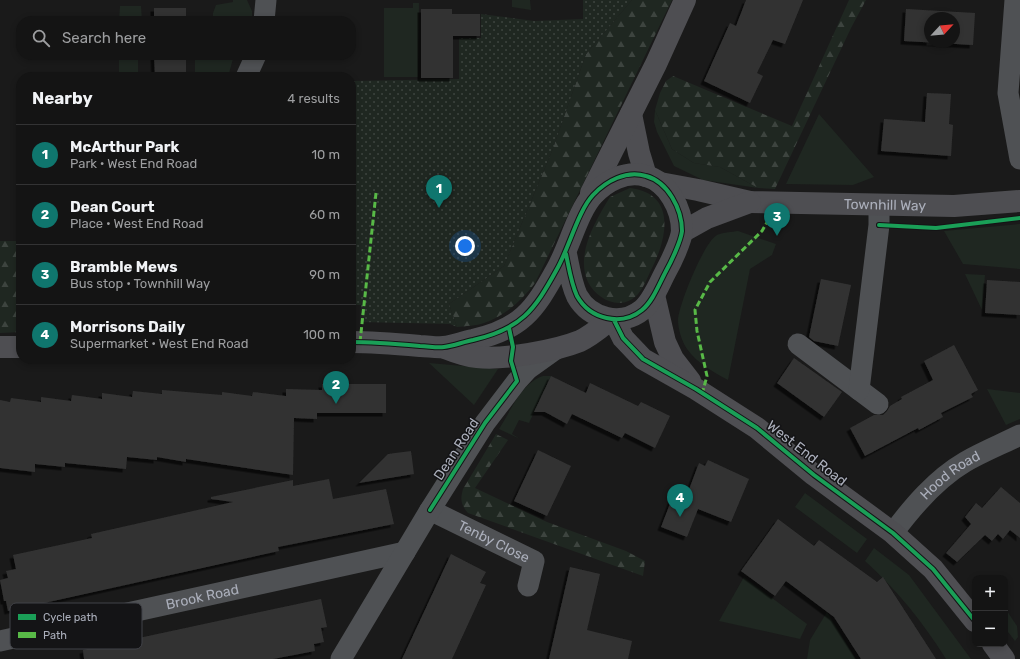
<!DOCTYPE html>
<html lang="en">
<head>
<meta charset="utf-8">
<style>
  body { margin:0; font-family:Rubik,sans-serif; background:#212122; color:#f1f3f6 }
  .controls { position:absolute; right:12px; bottom:12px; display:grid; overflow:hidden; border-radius:8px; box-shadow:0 2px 6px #0003 }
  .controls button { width:36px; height:36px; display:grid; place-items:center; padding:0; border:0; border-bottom:1px solid #333334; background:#141414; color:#f1f3f6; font:20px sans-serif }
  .compass { position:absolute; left:924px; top:12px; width:36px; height:36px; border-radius:50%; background:#141414; box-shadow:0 2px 6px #0003; rotate:64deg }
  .you { position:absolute; left:465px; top:246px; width:14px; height:14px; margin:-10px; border:3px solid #fff; border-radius:50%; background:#1a73e8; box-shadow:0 0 0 6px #1a73e833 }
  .badge { display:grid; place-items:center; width:26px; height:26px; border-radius:50%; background:#0f766e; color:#fff; font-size:13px; font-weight:700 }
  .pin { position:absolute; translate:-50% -33px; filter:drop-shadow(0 1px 2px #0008) }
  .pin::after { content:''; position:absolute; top:21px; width:14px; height:12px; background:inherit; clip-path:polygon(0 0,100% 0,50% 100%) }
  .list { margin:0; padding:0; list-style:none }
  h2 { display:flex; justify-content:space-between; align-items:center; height:52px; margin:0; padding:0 16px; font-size:17px }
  h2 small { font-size:13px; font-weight:400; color:#9d9ea0 }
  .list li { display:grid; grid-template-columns:26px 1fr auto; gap:12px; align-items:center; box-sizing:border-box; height:60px; padding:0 16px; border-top:1px solid #333334 }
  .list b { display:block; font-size:15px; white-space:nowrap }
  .list p { margin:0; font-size:13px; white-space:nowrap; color:#9d9ea0 }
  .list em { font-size:13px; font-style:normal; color:#9d9ea0 }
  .icon { flex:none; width:22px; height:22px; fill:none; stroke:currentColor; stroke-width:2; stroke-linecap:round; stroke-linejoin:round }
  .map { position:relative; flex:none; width:1020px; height:659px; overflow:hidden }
  .search { position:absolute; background:#141414; box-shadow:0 2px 6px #0003; left:16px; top:16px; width:340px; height:44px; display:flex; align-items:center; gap:10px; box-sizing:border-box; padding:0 14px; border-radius:16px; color:#9d9ea0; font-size:15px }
  .panel { position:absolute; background:#141414; box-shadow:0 2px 6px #0003; left:16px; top:72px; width:340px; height:292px; border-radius:16px }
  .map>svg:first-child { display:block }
  .green { fill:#1f2721 }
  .forest { fill:url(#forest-firs) }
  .park { fill:url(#park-dots) }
  .building { fill:#323232; fill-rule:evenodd; filter:url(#shadow) }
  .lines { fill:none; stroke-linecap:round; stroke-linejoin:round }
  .street { stroke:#4f5154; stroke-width:21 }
  .secondary { stroke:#4e4e52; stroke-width:22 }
  .quiet { stroke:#58b947; stroke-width:3; stroke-dasharray:6 3; stroke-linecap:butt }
  .cycleway-casing { stroke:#141416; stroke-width:6 }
  .cycleway { stroke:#1a9f57; stroke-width:4 }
  .labels { text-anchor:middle; stroke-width:3; stroke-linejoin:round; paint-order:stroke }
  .street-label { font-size:14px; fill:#abafbb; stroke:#141416 }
  .key { fill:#141416; stroke:#414248; stroke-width:1 }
  .key-label { font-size:11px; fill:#abafbb }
</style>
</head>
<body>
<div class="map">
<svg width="1020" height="659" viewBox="0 0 1020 659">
  <defs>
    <pattern id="forest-firs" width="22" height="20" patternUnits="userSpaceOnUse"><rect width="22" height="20" fill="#1f2721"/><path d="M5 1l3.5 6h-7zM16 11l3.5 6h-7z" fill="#3d443f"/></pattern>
    <pattern id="park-dots" width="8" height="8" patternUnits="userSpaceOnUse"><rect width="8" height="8" fill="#1f2721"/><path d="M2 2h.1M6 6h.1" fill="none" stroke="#3d443f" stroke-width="1.8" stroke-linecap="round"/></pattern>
    <filter id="shadow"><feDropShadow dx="-3.5" dy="3.5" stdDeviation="0" flood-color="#0009"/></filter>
  </defs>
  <rect width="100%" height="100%" fill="#1a1a1a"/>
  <path class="green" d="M233 0H247L252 11V21H213V13L216 5 233 2Z
    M512 0H530L531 10 512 7Z
    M413 3H419L418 77H384V8H413Z
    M120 6H141L142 21H119Z
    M119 55H138V77H119Z
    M195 55H234L228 77H195Z
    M303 73 304 77H256L266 74Z
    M655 110 672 149 694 163 720 167 758 188 703 180 674 166 657 132 654 122Z
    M819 114 874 177 853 185 786 184Z
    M1020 224V269L963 264 944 231Z
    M738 231 776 244 772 255 750 269 728 380C713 372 697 363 687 349 682 342 678 329 678 320 679 304 704 242 717 235 724 232 732 232 738 231Z
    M965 274 985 275 982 310Z
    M429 363 498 369 474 405Z
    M543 376H551L529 423 519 420 512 434 520 439 499 429C511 411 521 383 543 376Z
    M987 389 1020 393V419L1006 425Z
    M805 493 867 539 857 553 795 507Z
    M874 548 909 575 971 659H946C922 621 898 591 865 561Z
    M744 577 807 624 800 639 719 621Z
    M1005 608 1017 626 1018 637 1015 641 1005 628Z
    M827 612 856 659H807L810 640Z"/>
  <path class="forest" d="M632 0H672L535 283C522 300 505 316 484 323 476 326 465 326 457 327L449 304 504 266 552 151 586 54Z
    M849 0H866L851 28 775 189 758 188 720 167 694 163 672 149 655 110 660 93 666 81 673 76 792 126Z
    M630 188C679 194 666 242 650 272 647 279 643 288 638 294 622 312 597 300 588 282 575 254 596 220 610 197Z
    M0 241H21V332L0 333Z
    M496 434 508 440 475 488 547 522 626 551 645 561 643 576 468 513C461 505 460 500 463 489Z"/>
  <path class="park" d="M583 0H632L586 54 552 151 504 266 449 304 457 327 450 324 360 322 361 305H351V81L459 79V38H481V14L534 21 583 19Z"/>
  <path class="building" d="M746 0H803L785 44 773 40 757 73 763 76 750 103 704 81 730 23 736 26Z
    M154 8H186V21H154Z
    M421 9H452V14H480V36H453V78H421Z
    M906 9 975 13 973 45 904 41ZM930 18H954V42H930Z
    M154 55H186V77H155Z
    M927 93 951 94 949 124 953 125 951 156 881 151 884 119 925 122Z
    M821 279 851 285 838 346 814 341 809 337Z
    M987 280 1020 282V315L985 313Z
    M954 345 978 390 971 394 973 397 941 413 943 417 919 430 918 428 865 456 850 428 874 415H883L887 411 890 406 902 399 901 397 933 380 924 361Z
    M794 358 842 392 824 417 777 383Z
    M551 376 586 393 590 383 638 406 641 402 670 416 655 448 625 433 622 438 572 414 567 424 545 412H534Z
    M322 384H386V413H317V419L294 418 293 475 186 459V462L157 457V460L127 457 126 469 65 463V467L35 464V472L0 468V400L10 402 11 398 41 402V397L71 401 72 395 102 399V393L132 397 133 391 162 394V390L222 395V392L252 396 253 392 286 396V389L322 390Z
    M538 450 571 466 547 516 514 501Z
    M411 451 414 474 359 483 388 454Z
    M708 460 749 479 731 522 698 509 687 537 661 527 676 488 688 492 699 463 705 466Z
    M329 479 333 499 386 489 394 524 278 547 279 551 8 611 6 601H4L0 580 8 578 6 571 16 569 13 555 92 538 91 534 233 502 211 499V497L293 480V486Z
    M1001 487 1020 503V538L1010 530 1003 539 998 534 992 541 985 535 957 562 946 553 971 524 965 517 976 503 982 508Z
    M778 519 814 546 819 540 877 582 883 577 936 659H861L834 617 786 581 775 596 741 571Z
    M451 554 486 572 480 583 486 585 452 659H402Z
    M570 567 600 574 587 630 632 641 628 659H549Z
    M321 599 327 627 321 628 324 642 314 644 315 651 273 659H84L83 650Z"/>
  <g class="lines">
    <g class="street">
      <path d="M1015 0 1008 93 1020 159"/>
      <path d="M264 21 266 0"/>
      <path d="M246 77 256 55"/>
      <path d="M798 344 878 404"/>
      <path d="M859 390 879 225V205"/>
      <path id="s1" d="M430 510 534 561 528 586"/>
      <path id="s2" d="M893 533C913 506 936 479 965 462 982 452 1002 444 1020 435"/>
      <path id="s3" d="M0 641 405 552"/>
      <path d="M341 659 430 510 485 423 517 381 528 369 556 349"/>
    </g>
    <g class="secondary">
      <path d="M631 114 639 153 646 176"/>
      <path id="s4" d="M660 183 698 190 750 202 954 206 1020 201"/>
      <path d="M591 193 656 64 685 0"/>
      <path d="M682 232 707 218 750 202"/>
      <path d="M654 295 665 342 673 359 690 381"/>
      <path d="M614 320 623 338 643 359 696 389 757 428 814 475 893 533 933 569 975 621"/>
      <path d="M351 342C374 342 397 344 420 346 428 346 436 348 444 347 453 346 463 342 473 340 521 329 534 311 557 269 569 248 578 211 593 195 606 181 626 170 646 176 668 182 682 209 682 231 681 241 671 262 666 271 659 284 653 301 642 310 621 327 590 319 577 296 571 283 569 268 566 254"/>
      <path d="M0 347H21"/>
      <path d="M445 348C455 352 466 356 477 357 504 360 555 351 580 341 591 336 600 328 610 320"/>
      <path d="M993 644 1004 659"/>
    </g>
    <path class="quiet" d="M360 342 376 193
      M702 394 707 376 697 331 695 310 710 282 762 231 779 202"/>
    <g class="cycleway-casing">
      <path id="cycleway" d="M879 225 936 228 1020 218
        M614 320 623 338 643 359 696 389 757 428 814 475 893 533 933 569 975 621
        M351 342C374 342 397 344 420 346 428 346 436 348 444 347 453 346 463 342 473 340 521 329 534 311 557 269 569 248 578 211 593 195 606 181 626 170 646 176 668 182 682 209 682 231 681 241 671 262 666 271 659 284 653 301 642 310 621 327 590 319 577 296 571 283 569 268 566 254
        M430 510 485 423 517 381 511 361 513 347 509 328"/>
    </g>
    <use href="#cycleway" class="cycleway"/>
  </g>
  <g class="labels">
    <g class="street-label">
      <text dy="5" stroke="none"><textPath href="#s4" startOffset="227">Townhill Way</textPath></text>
      <text transform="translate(456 449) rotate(-57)" y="5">Dean Road</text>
      <text transform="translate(807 453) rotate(38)" y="5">West End Road</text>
      <text dy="5" stroke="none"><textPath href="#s2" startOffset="82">Hood Road</textPath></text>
      <text dy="5" stroke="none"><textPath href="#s1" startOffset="71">Tenby Close</textPath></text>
      <text dy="5" stroke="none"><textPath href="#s3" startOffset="207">Brook Road</textPath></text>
    </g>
  </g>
  <rect x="10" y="603" width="132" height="46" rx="6" class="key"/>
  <rect x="18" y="614" width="18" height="6" fill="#1a9f57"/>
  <rect x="18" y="632" width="18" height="6" fill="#58b947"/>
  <g class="key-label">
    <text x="43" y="621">Cycle path</text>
    <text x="43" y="639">Path</text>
  </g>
</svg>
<div class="controls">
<button>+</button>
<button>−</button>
</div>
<svg class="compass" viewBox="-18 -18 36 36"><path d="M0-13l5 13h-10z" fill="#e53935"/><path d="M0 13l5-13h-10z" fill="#9d9ea0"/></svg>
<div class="you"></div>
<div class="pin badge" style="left:439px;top:208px">1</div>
<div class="pin badge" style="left:336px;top:404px">2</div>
<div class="pin badge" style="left:777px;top:236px">3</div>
<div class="pin badge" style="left:680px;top:517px">4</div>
<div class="search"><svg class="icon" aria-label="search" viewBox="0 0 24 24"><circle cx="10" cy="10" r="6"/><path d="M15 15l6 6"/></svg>Search here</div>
<section class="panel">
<h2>Nearby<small>4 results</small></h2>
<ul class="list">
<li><span class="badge">1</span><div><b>McArthur Park</b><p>Park · West End Road</p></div><em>10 m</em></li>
<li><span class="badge">2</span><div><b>Dean Court</b><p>Place · West End Road</p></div><em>60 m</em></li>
<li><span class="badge">3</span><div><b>Bramble Mews</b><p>Bus stop · Townhill Way</p></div><em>90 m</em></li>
<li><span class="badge">4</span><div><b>Morrisons Daily</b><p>Supermarket · West End Road</p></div><em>100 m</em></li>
</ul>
</section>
</div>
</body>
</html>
